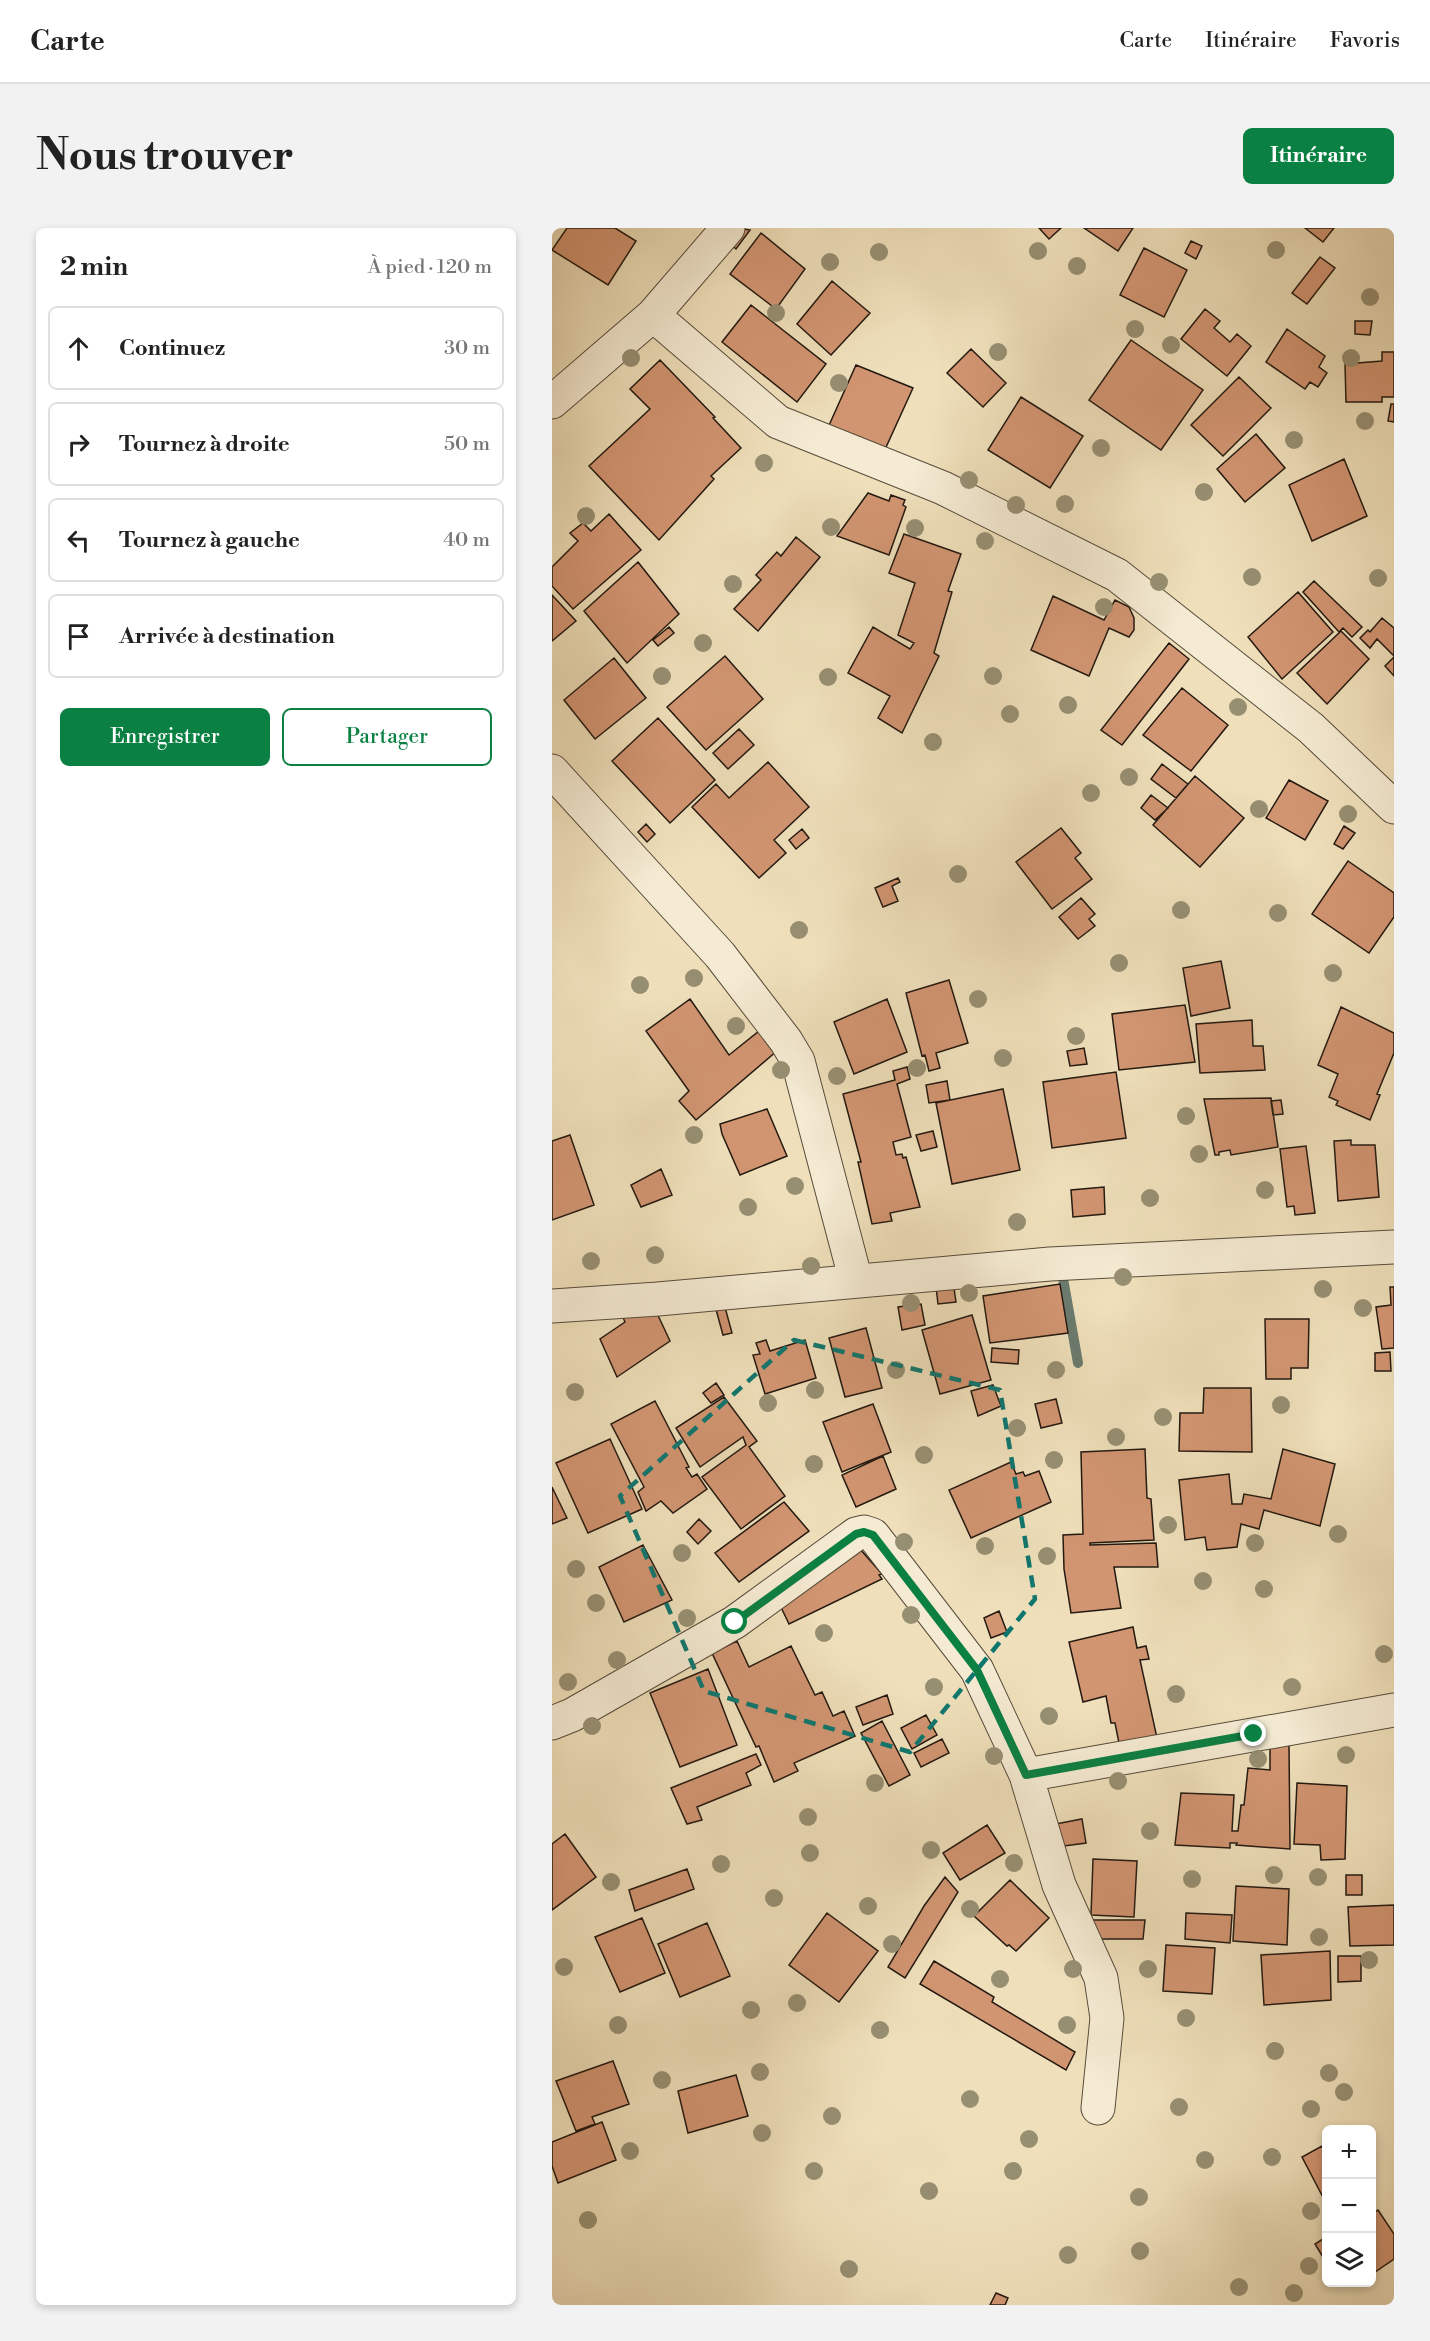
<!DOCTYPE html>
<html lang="fr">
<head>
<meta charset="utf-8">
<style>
  body { margin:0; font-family:"Libre Bodoni",serif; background:#f2f2f2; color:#222 }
  .controls { position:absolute; right:18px; bottom:18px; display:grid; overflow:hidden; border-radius:9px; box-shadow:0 3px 9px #0003 }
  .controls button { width:54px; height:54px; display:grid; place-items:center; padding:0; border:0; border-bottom:2px solid #e0e0e0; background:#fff; color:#222; font:30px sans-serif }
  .stop { position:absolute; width:18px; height:18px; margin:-14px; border:4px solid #0b8043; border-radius:50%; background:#fff }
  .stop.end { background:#0b8043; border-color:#fff; box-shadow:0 2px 6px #0008 }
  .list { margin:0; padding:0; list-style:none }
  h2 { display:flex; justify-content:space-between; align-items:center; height:78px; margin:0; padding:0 24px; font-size:26px }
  h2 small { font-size:20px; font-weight:400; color:#767676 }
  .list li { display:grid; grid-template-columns:39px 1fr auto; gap:18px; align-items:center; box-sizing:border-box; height:84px; margin:0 12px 12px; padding:0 12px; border:2px solid #e0e0e0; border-radius:9px }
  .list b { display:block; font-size:22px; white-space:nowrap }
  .list em { font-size:20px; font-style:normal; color:#767676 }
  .actions { display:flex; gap:12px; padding:18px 24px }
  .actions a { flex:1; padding:14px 0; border:2px solid #0b8043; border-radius:9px; text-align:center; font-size:21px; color:#0b8043 }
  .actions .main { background:#0b8043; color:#fff }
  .icon { flex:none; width:33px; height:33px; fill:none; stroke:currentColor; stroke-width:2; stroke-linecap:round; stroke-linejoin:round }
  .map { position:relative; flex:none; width:842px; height:2077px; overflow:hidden; border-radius:9px }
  header { display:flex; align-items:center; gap:36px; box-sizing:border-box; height:84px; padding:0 30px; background:#fff; border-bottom:2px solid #e0e0e0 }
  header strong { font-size:28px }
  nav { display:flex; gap:33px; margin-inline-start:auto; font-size:21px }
  .intro { display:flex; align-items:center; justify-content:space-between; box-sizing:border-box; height:144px; padding:0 36px }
  h1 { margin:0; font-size:42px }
  .button { padding:15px 27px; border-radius:9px; background:#0b8043; color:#fff; font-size:21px; font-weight:700 }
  main { display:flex; gap:36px; padding:0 36px }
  aside { flex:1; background:#fff; border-radius:9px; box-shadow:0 3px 9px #0003 }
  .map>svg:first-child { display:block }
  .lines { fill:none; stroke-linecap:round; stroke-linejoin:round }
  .stream { stroke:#6a7b6f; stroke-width:10 }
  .building { fill:#d29572; stroke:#231910; stroke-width:1.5 }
  .street-casing { stroke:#564b3b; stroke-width:35 }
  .street { stroke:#f5ebd3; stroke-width:33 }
  .tree { fill:#978f72 }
  .route { stroke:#0b8043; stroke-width:8 }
  .marked { fill:none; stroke:#0f766e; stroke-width:4.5; stroke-dasharray:12 8; stroke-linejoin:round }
</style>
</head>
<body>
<header>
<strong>Carte</strong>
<nav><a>Carte</a><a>Itinéraire</a><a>Favoris</a></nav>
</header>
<div class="intro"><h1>Nous trouver</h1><a class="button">Itinéraire</a></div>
<main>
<aside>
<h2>2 min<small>À pied · 120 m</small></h2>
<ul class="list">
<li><svg class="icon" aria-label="ahead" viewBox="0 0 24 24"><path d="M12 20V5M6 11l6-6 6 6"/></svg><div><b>Continuez</b></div><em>30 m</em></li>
<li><svg class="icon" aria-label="right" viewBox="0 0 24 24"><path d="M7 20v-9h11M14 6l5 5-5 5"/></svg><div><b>Tournez à droite</b></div><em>50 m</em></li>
<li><svg class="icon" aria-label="left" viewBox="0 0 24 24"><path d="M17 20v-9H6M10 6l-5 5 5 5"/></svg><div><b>Tournez à gauche</b></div><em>40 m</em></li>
<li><svg class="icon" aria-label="arrive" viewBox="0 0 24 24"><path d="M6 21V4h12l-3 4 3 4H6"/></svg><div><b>Arrivée à destination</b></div></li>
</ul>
<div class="actions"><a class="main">Enregistrer</a><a>Partager</a></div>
</aside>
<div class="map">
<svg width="842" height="2077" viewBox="0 0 842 2077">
  <rect width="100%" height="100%" fill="#efe0bb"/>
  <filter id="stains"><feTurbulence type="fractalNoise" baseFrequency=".00333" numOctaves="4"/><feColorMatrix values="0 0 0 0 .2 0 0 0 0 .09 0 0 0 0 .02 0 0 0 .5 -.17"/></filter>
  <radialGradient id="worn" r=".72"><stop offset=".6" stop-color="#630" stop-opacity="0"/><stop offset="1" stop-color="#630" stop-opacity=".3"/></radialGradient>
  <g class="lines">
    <path class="stream" d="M504 1046 510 1045 526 1135"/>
  </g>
  <path class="building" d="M15 0H63L84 13 56 57 0 22Z
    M185 0 198 2 184 21 175 13Z
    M487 0H509L497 11Z
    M532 0H581L566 23Z
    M753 0H782L771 14Z
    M209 5 253 41 224 81 178 46Z
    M639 13 650 18 644 31 633 25Z
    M592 20 635 42 612 89 568 67Z
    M768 29 783 40 755 76 740 65Z
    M280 53 318 85 279 127 245 96Z
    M199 77 274 136 245 174 170 114Z
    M653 81 668 93 662 100 678 114 685 106 699 118 675 148 629 111Z
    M803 93H820L818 107 803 106Z
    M735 101 773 128 767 139 775 145 766 159 758 154 753 161 714 134Z
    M579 112 651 162 609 222 537 172Z
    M419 121 454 155 431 179 395 145Z
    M830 124H842V169H830V174H794L793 136 830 133Z
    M108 132 163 189 161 190 189 220 159 248 162 251 107 312 37 238 98 181 78 161Z
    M304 137 361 160 330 228 274 204Z
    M687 149 719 180 671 228 639 197Z
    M469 169 531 208 498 260 436 222Z
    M839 176H842V194L836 193Z
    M704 206 733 240 693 274 665 241Z
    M792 231 815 288 760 313 737 257Z
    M316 265 337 273 339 267 353 272 351 277 354 279 337 327 285 308Z
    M57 286 89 322 21 381 0 358V339L26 313 18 305 31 295 39 303Z
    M352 306 409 326 396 363 400 364 382 425 387 428 350 505 326 490 338 468 296 445 321 399 358 421 362 415 346 407 363 355 337 345Z
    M244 309 268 329 206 403 182 381 209 352 204 347 225 324 229 328Z
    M86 334 127 386 75 435 32 383Z
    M762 353 810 399 800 409 791 400 787 404 751 364Z
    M746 364 781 404 730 451 696 409Z
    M0 367 24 393 0 413Z
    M501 368 552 392 563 372 577 379 582 390V402L577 409 557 400 537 448 479 422Z
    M830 390 842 400V428L825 411 818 420 808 410 816 402 818 404Z
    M117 399 122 405 106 418 101 412Z
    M789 403 817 431 775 476 745 445Z
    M617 415 637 431 570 517 549 502Z
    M173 428 211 471 154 522 115 479Z
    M842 429V448L833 438Z
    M62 430 94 470 43 511 12 472Z
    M630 460 676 497 639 543 591 507Z
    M106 490 163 552 118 595 60 533Z
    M187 501 202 517 176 541 161 525Z
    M216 534 257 579 222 612 234 625 207 650 140 579 164 556 177 570Z
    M610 536 636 556 624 570 599 551Z
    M643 548 692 590 648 639 601 597Z
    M737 552 776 573 753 612 714 590Z
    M599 567 616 580 603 592 589 580Z
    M94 596 103 606 95 614 86 604Z
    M792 598 803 605 791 621 782 616Z
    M509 600 529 625 523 630 540 651 500 681 464 634Z
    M250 601 257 610 244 621 237 612Z
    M796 633 842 665V689L817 725 760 686Z
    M346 650 348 654 340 658 346 673 331 679 323 660Z
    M529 670 543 686 537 691 543 698 526 711 507 689Z
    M669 733 678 780 639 788 631 740Z
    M397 752 416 815 384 825 388 840 377 843 373 827 370 828 354 765Z
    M138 771 177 827 217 795 233 816 144 892 127 873 137 863 94 803Z
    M335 771 355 824 302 846 282 794Z
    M633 777 643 834 567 842 560 786Z
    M789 779 842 805V825L825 866 828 867 818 892 784 877 786 873 777 869 786 846 766 837Z
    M700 792 701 818H711L713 842 648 845 644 796Z
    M532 820 535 836 518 838 515 823Z
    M355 839 358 851 345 856 359 909 341 914 344 927 350 926 351 930 354 929 368 979 338 985 340 993 320 996 306 934H309L291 866 343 852 341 843Z
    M564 844 574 910 500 920 491 854Z
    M395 853 398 872 377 875 374 857Z
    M451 861 468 942 400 956 384 875Z
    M719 870 726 919 679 927 678 922 667 924V927H663L652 871Z
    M729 872 731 886 721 887 719 873Z
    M215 881 235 928 188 947 170 906 168 896Z
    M381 903 385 919 369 923 364 907Z
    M18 907 42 977 0 992V913Z
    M799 912V917H823L827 969 786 973 782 913Z
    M754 918 763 985 743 987 742 978 735 979 728 921Z
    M109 941 120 967 89 979 79 957Z
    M552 959 553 986 521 989 519 962Z
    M401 1053 404 1074 386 1076 384 1059Z
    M508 1056 516 1105 438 1115 431 1068Z
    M838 1059H842V1120L830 1121 824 1079 839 1077Z
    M171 1072 180 1105 171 1107 162 1074Z
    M369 1076 373 1097 350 1102 346 1079Z
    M103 1081 118 1113 65 1149 48 1111 73 1094 69 1085Z
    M420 1087 439 1152 388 1166 370 1102Z
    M713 1091H757L756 1140H739V1151H714Z
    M314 1100 330 1160 293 1169 277 1110Z
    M214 1112 218 1123 253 1112 264 1150 213 1166 201 1127 208 1126 204 1115Z
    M440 1120 467 1122 466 1136 439 1134Z
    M838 1124 839 1143H823V1125Z
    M164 1155 172 1167 159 1175 151 1165Z
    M441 1157 449 1178 426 1188 419 1163Z
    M652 1160H699L700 1224 627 1223 628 1185H651Z
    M172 1169 205 1213 197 1219 233 1268 189 1301 150 1249 194 1217 191 1209 148 1239 124 1200Z
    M504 1171 510 1195 489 1200 483 1176Z
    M103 1173 137 1239 134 1240 140 1249 145 1246 155 1261 121 1285 109 1273 94 1283 86 1264 92 1259 59 1196Z
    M321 1176 339 1224 290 1244 271 1194Z
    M58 1211 90 1281 36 1305 4 1235Z
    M593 1221 595 1270 599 1271 602 1312 538 1315V1317L604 1315 606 1339H562L569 1380 519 1385 512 1341 511 1307 531 1306 529 1224Z
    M731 1221 783 1236 768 1298 712 1282 707 1301 689 1296 685 1319 655 1322 653 1309 633 1312 627 1252 677 1246 680 1276H690L692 1266 719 1271Z
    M331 1228 344 1261 304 1279 290 1247Z
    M459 1234 464 1246 471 1244 473 1248 487 1243 499 1274 419 1310 397 1262Z
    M0 1259 15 1290 0 1296Z
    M232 1274 257 1303 187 1354 163 1325Z
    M147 1291 159 1303 146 1316 135 1304Z
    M91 1317 120 1372 72 1394 47 1339Z
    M307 1320 330 1346 327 1347 330 1351 237 1396 227 1375Z
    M447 1383 455 1404 439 1410 432 1390Z
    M581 1399 585 1420 594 1418 597 1431 588 1432 605 1510 567 1515 563 1495H559L554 1468 531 1474 517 1414Z
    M185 1413 197 1439 239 1418 263 1467 270 1464 281 1488 292 1483 303 1508 242 1535 246 1543 222 1554 207 1518 204 1519 160 1425Z
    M156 1441 185 1517 128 1539 98 1465Z
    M335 1467 341 1486 311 1497 304 1479Z
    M374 1487 385 1507 360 1521 349 1500Z
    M330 1493 358 1547 337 1558 309 1505Z
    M390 1511 397 1525 369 1539 362 1525Z
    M718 1516H737L738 1621 684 1617 685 1615H678V1620L623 1617 629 1565 682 1567 680 1603H686L689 1577H692L696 1540 718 1542Z
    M204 1526 209 1537 194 1545 199 1557 145 1579 150 1592 135 1596 119 1560Z
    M745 1555 795 1558 793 1631 769 1632 768 1617 742 1616Z
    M530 1591 534 1615 497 1620 493 1598Z
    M435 1597 453 1625 408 1652 391 1625Z
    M13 1606 44 1649 0 1682V1616Z
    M541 1631 585 1633 582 1689 539 1687Z
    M135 1641 142 1661 83 1683 77 1662Z
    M794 1647H810V1667H794Z
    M393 1649 406 1664 353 1750 336 1739 372 1678Z
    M458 1652 497 1690 464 1723 457 1717 455 1718 422 1688Z
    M684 1658 737 1661 735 1717 681 1713Z
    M842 1677V1717L798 1718 796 1679Z
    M275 1685 326 1723 287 1774 237 1737Z
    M634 1685 680 1687 678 1715 633 1711Z
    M90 1690 113 1745 68 1764 43 1709Z
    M538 1692H593L591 1711H542Z
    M155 1695 178 1748 128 1769 106 1716Z
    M614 1717 663 1720 660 1766 611 1763Z
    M778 1723 779 1772 712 1777 709 1727Z
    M786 1728H809V1753L786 1754Z
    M382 1733 442 1769 440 1774 523 1824 514 1842 368 1756Z
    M61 1833 77 1876 40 1889 43 1896 24 1903 4 1853Z
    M184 1847 196 1888 136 1905 126 1863Z
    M50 1894 64 1932 6 1955 0 1938V1914Z
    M770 1918 774 1926V1975L750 1929Z
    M826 1982 842 2006V2031L820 2046V1986Z
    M774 2009V2034L763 2016Z
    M444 2065 456 2070 453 2077H438Z"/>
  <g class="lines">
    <g class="street-casing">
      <path id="street" d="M101 87 226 194 391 260 565 347 759 500 842 579
        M0 174 101 87 176 0
        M0 543 168 727 234 813 246 833 304 1053
        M0 1078 106 1071 498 1036 842 1019
        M0 1495 20 1487 183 1394 304 1306 312 1304 321 1307 425 1442 474 1547 507 1657 549 1750 555 1790 546 1880
        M474 1547 842 1482"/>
    </g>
    <use href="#street" class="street"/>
  </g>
  <g class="tree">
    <circle cx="724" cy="22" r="9"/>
    <circle cx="486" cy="23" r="9"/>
    <circle cx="327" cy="24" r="9"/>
    <circle cx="278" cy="34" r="9"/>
    <circle cx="525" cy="38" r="9"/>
    <circle cx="818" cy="69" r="9"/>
    <circle cx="224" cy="85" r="9"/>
    <circle cx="583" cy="101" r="9"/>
    <circle cx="619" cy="117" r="9"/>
    <circle cx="446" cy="124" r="9"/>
    <circle cx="79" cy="130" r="9"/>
    <circle cx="799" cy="130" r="9"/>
    <circle cx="287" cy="155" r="9"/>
    <circle cx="813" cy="193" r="9"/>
    <circle cx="742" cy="212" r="9"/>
    <circle cx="549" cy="220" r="9"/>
    <circle cx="212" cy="235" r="9"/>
    <circle cx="417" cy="252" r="9"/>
    <circle cx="652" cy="264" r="9"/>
    <circle cx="513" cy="276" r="9"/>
    <circle cx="464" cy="277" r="9"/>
    <circle cx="34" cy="288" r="9"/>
    <circle cx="279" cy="299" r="9"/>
    <circle cx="363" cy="300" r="9"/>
    <circle cx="433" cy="313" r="9"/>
    <circle cx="700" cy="349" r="9"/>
    <circle cx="826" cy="350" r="9"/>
    <circle cx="607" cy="354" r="9"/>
    <circle cx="181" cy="356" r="9"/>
    <circle cx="552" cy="379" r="9"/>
    <circle cx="151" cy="415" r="9"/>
    <circle cx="110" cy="448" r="9"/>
    <circle cx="441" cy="448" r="9"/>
    <circle cx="276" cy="449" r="9"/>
    <circle cx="516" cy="477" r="9"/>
    <circle cx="686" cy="479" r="9"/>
    <circle cx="458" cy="486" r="9"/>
    <circle cx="381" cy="514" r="9"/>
    <circle cx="577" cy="549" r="9"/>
    <circle cx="539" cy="565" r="9"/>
    <circle cx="707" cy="581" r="9"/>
    <circle cx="796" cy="586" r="9"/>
    <circle cx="406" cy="646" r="9"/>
    <circle cx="629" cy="682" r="9"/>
    <circle cx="726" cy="685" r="9"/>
    <circle cx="247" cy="702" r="9"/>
    <circle cx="567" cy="735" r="9"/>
    <circle cx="781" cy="745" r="9"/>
    <circle cx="142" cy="750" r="9"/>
    <circle cx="88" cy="757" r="9"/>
    <circle cx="426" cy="771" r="9"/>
    <circle cx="184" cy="798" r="9"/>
    <circle cx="524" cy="808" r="9"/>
    <circle cx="451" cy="830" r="9"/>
    <circle cx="365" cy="840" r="9"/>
    <circle cx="229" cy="842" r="9"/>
    <circle cx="285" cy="848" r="9"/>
    <circle cx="634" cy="888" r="9"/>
    <circle cx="142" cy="907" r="9"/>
    <circle cx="647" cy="926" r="9"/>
    <circle cx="243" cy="958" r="9"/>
    <circle cx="713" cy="962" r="9"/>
    <circle cx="598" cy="970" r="9"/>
    <circle cx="196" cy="979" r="9"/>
    <circle cx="465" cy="994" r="9"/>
    <circle cx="103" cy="1027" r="9"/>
    <circle cx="39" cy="1033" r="9"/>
    <circle cx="259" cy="1038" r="9"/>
    <circle cx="571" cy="1049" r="9"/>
    <circle cx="771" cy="1061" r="9"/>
    <circle cx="417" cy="1065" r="9"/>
    <circle cx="359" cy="1075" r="9"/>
    <circle cx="811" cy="1080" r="9"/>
    <circle cx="344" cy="1142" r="9"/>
    <circle cx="504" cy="1142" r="9"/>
    <circle cx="263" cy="1162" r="9"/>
    <circle cx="23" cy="1164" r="9"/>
    <circle cx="216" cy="1175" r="9"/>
    <circle cx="729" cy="1177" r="9"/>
    <circle cx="611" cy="1189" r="9"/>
    <circle cx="465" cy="1200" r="9"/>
    <circle cx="564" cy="1209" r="9"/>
    <circle cx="372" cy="1227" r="9"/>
    <circle cx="502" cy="1232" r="9"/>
    <circle cx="262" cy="1236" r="9"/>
    <circle cx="616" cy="1297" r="9"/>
    <circle cx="786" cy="1306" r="9"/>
    <circle cx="352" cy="1314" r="9"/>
    <circle cx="703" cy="1315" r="9"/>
    <circle cx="433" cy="1318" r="9"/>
    <circle cx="130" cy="1325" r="9"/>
    <circle cx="495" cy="1328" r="9"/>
    <circle cx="24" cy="1341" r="9"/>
    <circle cx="651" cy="1353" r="9"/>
    <circle cx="712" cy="1361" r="9"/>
    <circle cx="44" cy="1375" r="9"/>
    <circle cx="359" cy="1387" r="9"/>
    <circle cx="135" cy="1390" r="9"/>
    <circle cx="272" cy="1405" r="9"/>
    <circle cx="832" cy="1426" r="9"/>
    <circle cx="65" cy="1432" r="9"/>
    <circle cx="16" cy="1454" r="9"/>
    <circle cx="382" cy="1459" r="9"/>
    <circle cx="740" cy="1459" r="9"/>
    <circle cx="624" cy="1466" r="9"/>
    <circle cx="497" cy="1488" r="9"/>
    <circle cx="40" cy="1498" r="9"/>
    <circle cx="794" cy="1527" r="9"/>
    <circle cx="442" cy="1528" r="9"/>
    <circle cx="706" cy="1531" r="9"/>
    <circle cx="566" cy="1553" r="9"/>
    <circle cx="323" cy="1555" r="9"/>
    <circle cx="256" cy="1589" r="9"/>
    <circle cx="598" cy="1603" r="9"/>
    <circle cx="379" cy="1622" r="9"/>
    <circle cx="258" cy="1625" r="9"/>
    <circle cx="462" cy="1635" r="9"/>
    <circle cx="169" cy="1636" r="9"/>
    <circle cx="722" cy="1647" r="9"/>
    <circle cx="766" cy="1649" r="9"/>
    <circle cx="640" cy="1651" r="9"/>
    <circle cx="59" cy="1654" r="9"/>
    <circle cx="222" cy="1670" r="9"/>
    <circle cx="316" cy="1678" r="9"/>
    <circle cx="418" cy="1681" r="9"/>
    <circle cx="767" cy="1709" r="9"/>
    <circle cx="340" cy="1716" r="9"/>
    <circle cx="817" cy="1732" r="9"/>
    <circle cx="12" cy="1739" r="9"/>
    <circle cx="521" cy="1741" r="9"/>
    <circle cx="596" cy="1741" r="9"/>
    <circle cx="448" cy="1751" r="9"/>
    <circle cx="245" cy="1775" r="9"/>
    <circle cx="199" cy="1782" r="9"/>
    <circle cx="634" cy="1790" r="9"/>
    <circle cx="66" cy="1797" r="9"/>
    <circle cx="515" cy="1797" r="9"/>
    <circle cx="328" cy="1802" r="9"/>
    <circle cx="723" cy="1823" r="9"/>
    <circle cx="208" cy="1844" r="9"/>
    <circle cx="777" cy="1845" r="9"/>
    <circle cx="110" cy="1852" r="9"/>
    <circle cx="792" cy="1864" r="9"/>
    <circle cx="418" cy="1871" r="9"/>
    <circle cx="627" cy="1879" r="9"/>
    <circle cx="759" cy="1881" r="9"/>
    <circle cx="280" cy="1888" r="9"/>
    <circle cx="210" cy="1905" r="9"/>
    <circle cx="477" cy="1911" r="9"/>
    <circle cx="78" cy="1923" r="9"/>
    <circle cx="720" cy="1929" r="9"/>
    <circle cx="653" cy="1932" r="9"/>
    <circle cx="262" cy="1943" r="9"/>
    <circle cx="461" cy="1943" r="9"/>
    <circle cx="377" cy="1963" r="9"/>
    <circle cx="587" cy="1969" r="9"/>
    <circle cx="759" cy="1983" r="9"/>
    <circle cx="36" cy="1992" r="9"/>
    <circle cx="588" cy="2023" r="9"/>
    <circle cx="516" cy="2027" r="9"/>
    <circle cx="757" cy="2038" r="9"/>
    <circle cx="297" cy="2041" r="9"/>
    <circle cx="687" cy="2059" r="9"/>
    <circle cx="742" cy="2065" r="9"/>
  </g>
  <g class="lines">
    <path class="route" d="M183 1394 304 1306 312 1304 321 1307 425 1442 474 1547 702 1506"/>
  </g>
  <path class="marked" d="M242 1112 448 1162 483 1371 358 1524 152 1463 68 1268Z"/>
  <rect width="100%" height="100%" filter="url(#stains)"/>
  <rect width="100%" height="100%" fill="url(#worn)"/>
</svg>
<div class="controls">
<button>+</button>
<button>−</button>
<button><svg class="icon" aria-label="layers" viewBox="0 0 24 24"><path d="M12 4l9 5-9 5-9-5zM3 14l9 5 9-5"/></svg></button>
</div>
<div class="stop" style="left:183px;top:1394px"></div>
<div class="stop end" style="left:702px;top:1506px"></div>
</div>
</main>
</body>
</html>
